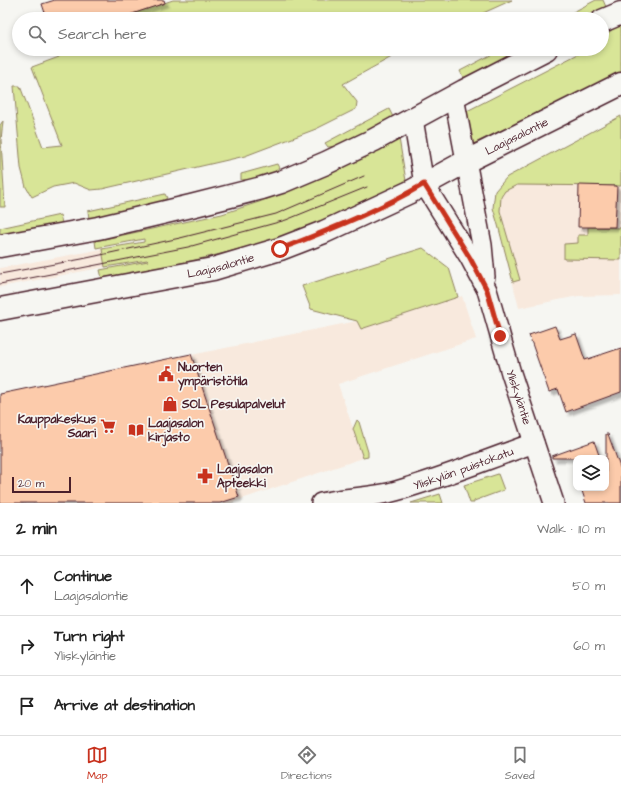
<!DOCTYPE html>
<html lang="en">
<head>
<meta charset="utf-8">
<style>
  body { margin:0; font-family:"Architects Daughter",sans-serif; background:#f6f6f6; color:#222 }
  .controls { position:absolute; right:12px; bottom:12px; display:grid; overflow:hidden; border-radius:8px; box-shadow:0 2px 6px #0003 }
  .controls button { width:36px; height:36px; display:grid; place-items:center; padding:0; border:0; border-bottom:1px solid #e0e0e0; background:#fff; color:#222; font:20px sans-serif }
  .scale { position:absolute; left:12px; bottom:10px; width:59px; box-sizing:border-box; padding-left:4px; border:2px solid #4a1f2b; border-top:0; font-size:11px; line-height:14px; white-space:nowrap; color:#4a1f2b; -webkit-text-stroke:3px #f6f6f2; paint-order:stroke }
  .stop { position:absolute; width:12px; height:12px; margin:-9px; border:3px solid #c8321e; border-radius:50%; background:#fff }
  .stop.end { background:#c8321e; border-color:#fff; box-shadow:0 1px 4px #0008 }
  .list { margin:0; padding:0; list-style:none }
  h2 { display:flex; justify-content:space-between; align-items:center; height:52px; margin:0; padding:0 16px; font-size:17px }
  h2 small { font-size:13px; font-weight:400; color:#767676 }
  .list li { display:grid; grid-template-columns:26px 1fr auto; gap:12px; align-items:center; box-sizing:border-box; height:60px; padding:0 16px; border-top:1px solid #e0e0e0 }
  .list b { display:block; font-size:15px; white-space:nowrap }
  .list p { margin:0; font-size:13px; white-space:nowrap; color:#767676 }
  .list em { font-size:13px; font-style:normal; color:#767676 }
  .icon { flex:none; width:22px; height:22px; fill:none; stroke:currentColor; stroke-width:2; stroke-linecap:round; stroke-linejoin:round }
  .map { position:relative; flex:none; width:621px; height:503px; overflow:hidden }
  .search { position:absolute; background:#fff; box-shadow:0 2px 6px #0003; left:12px; right:12px; top:12px; height:44px; display:flex; align-items:center; gap:10px; box-sizing:border-box; padding:0 14px; border-radius:22px; color:#767676; font-size:15px }
  .sheet { height:232px; background:#fff }
  nav { display:flex; justify-content:space-around; align-items:center; box-sizing:border-box; height:56px; border-top:1px solid #e0e0e0; background:#fff; font-size:11px; color:#767676 }
  nav a { display:grid; justify-items:center; gap:2px }
  nav .on { color:#c8321e }
  .map>svg:first-child { display:block }
  .built { fill:#f8e9dd }
  .green { fill:#d8e597; stroke:#918261 }
  .building { fill:#fccbab; stroke:#4a1f2b; filter:url(#shadow) }
  .lines { fill:none; stroke-linecap:round; stroke-linejoin:round }
  .minor-casing { stroke:#4a1f2b; stroke-width:22 }
  .major-casing { stroke:#4a1f2b; stroke-width:25 }
  .minor { stroke:#f6f6f2; stroke-width:19 }
  .major { stroke:#f6f6f2; stroke-width:22 }
  .tram { stroke:#4a1f2b; stroke-width:1 }
  .route { stroke:#c8321e; stroke-width:5 }
  .labels { text-anchor:middle; stroke-width:3.5; stroke-linejoin:round; paint-order:stroke }
  .street-label { font-size:12px; fill:#4a1f2b; stroke:#f6f6f2 }
  .poi-label { font-size:12px; font-weight:bold; fill:#4a1f2b; stroke:#f6f6f2; text-anchor:start }
</style>
</head>
<body>
<div class="map">
<svg width="621" height="503" viewBox="0 0 621 503">
  <defs>
    <filter id="shadow"><feDropShadow dx="3.5" dy="3.5" stdDeviation="1" flood-color="#0004"/></filter>
  </defs>
  <rect width="100%" height="100%" fill="#f6f6f2"/>
  <filter id="ink" filterUnits="userSpaceOnUse"><feTurbulence type="fractalNoise" baseFrequency=".025" numOctaves="2"/><feDisplacementMap in="SourceGraphic" scale="8" xChannelSelector="R" yChannelSelector="G"/><feConvolveMatrix kernelMatrix="1 2 1 2 8 2 1 2 1" color-interpolation-filters="sRGB"/></filter>
  <g filter="url(#ink)">
    <path class="built" d="M621 130V295L578 296 519 308 498 225 493 208 508 183Z
      M102 249 105 267 0 287V268Z
      M462 296 476 339 338 384 363 458 230 503H0V394L357 321 361 329Z"/>
    <path class="green" d="M173 0H512L470 19H117Z
      M596 0H603L606 7 582 19H560Z
      M621 25V72L473 144 467 111 588 49H602V38L613 29Z
      M57 49H406L343 84 357 102 356 109 316 129 245 156 102 189 91 190 74 183 53 187 32 197 26 187 21 168 14 86H20L43 147 62 145 32 67 59 57Z
      M502 49H523L464 79 460 71Z
      M389 109 393 117 339 146 328 147 325 143Z
      M621 116V186L517 185 505 191 501 197 500 211 520 280 513 282 498 225 493 208 495 191 507 177Z
      M3 121 1 140 5 207H0V125Z
      M399 138 406 181C361 203 316 226 267 241 213 258 158 268 102 278L100 270 148 261 147 260 105 267 102 249 144 242V239L96 248 95 241 222 214 259 202 327 175Z
      M277 164 279 168C268 179 256 180 241 180V174Z
      M165 194 167 198 151 208 89 219 88 211Z
      M60 215 62 223 0 235V228Z
      M588 227 621 228V260L564 259V244L578 243V235H588Z
      M423 248 449 268 458 297 361 329 357 321 311 309 302 286Z
      M357 420 359 422 368 452V457L363 458 353 429Z
      M498 474 504 490 474 501V503H470L464 485Z
      M440 494 443 503H411Z"/>
    <path class="building" d="M55 0H164L165 3 117 19H47L42 4Z
      M579 185 617 186 615 227H578Z
      M555 326 560 339 576 334 585 360 621 348V392L566 412 558 389 549 392 529 335Z
      M191 354 239 497 220 503H0V394Z
      M606 434H608L621 470V503H586L581 488H606Z
      M594 441 600 458H552V456Z"/>
    <g class="lines">
      <g class="minor-casing">
        <g id="minor">
          <path d="M454 97 482 245 485 277"/>
          <path id="s1" d="M413 119 424 184 470 258 487 290 511 373 554 503"/>
          <path id="s2" d="M321 503C345 497 372 498 396 491 443 478 488 459 534 443"/>
        </g>
      </g>
      <g class="major-casing">
        <g id="major">
          <path d="M602 21 621 13"/>
          <path d="M0 246 98 228 191 206 262 188 281 182 326 163 374 140 464 91 546 49"/>
          <path id="s3" d="M0 309 213 269 280 249 324 232 410 192 465 162 621 84"/>
        </g>
      </g>
      <use href="#minor" class="minor"/>
      <use href="#major" class="major"/>
      <path class="tram" d="M0 274 82 259 180 238 276 214 364 176
        M0 284 188 247 286 220 367 187"/>
    </g>
  </g>
  <g class="lines" filter="url(#ink)">
    <path class="route" d="M280 249C328 231 380 210 424 184L470 258 487 290 500 336"/>
  </g>
  <defs>
    <g id="civic-bare" transform="scale(1.2)"><path d="M-.6-6.5H3V-4.5H.6V-3L4-1V1h2V6H-6V1h2V-1L-.6-3ZM-1.2 2.5V6h2.4V2.5Z" fill="#c8321e" stroke="#f6f6f2" stroke-width="2.5" paint-order="stroke"/></g>
    <g id="shop-bare" transform="scale(1.2)"><path d="M-5-2.5h2.3a2.7 3.5 0 0 1 5.4 0H5L5.5 6h-11ZM-1.5-2.5h3a1.5 2.3 0 0 0-3 0Z" fill="#c8321e" stroke="#f6f6f2" stroke-width="2.5" paint-order="stroke"/></g>
    <g id="supermarket-bare" transform="scale(1.2)"><path d="M-6-5.5h2.5l.6 2H6L4.5 2H-2.5L-4.4-4H-6ZM-1.5 3.2a1.3 1.3 0 1 0 .1 0ZM3 3.2a1.3 1.3 0 1 0 .1 0Z" fill="#c8321e" stroke="#f6f6f2" stroke-width="2.5" paint-order="stroke"/></g>
    <g id="library-bare" transform="scale(1.2)"><path d="M-6-4Q-3-5.5-.7-3.5V5Q-3 3-6 4ZM6-4Q3-5.5 .7-3.5V5Q3 3 6 4Z" fill="#c8321e" stroke="#f6f6f2" stroke-width="2.5" paint-order="stroke"/></g>
    <g id="pharmacy-bare" transform="scale(1.2)"><path d="M-2-6h4v4h4v4h-4v4h-4v-4h-4v-4h4Z" fill="#c8321e" stroke="#f6f6f2" stroke-width="2.5" paint-order="stroke"/></g>
  </defs>
  <g fill-rule="evenodd">
    <use href="#civic-bare" x="166" y="374"/>
    <use href="#shop-bare" x="170" y="404"/>
    <use href="#supermarket-bare" x="108" y="426"/>
    <use href="#library-bare" x="136" y="430"/>
    <use href="#pharmacy-bare" x="205" y="476"/>
  </g>
  <g class="labels">
    <g class="street-label">
      <text dy="4" stroke="none"><textPath href="#s3" startOffset="549">Laajasalontie</textPath></text>
      <text dy="4" stroke="none"><textPath href="#s3" startOffset="225">Laajasalontie</textPath></text>
      <text dy="4" stroke="none"><textPath href="#s1" startOffset="301">Yliskyläntie</textPath></text>
      <text dy="4" stroke="none"><textPath href="#s2" startOffset="147">Yliskylän puistokatu</textPath></text>
    </g>
    <g class="poi-label">
      <text x="178" y="371">Nuorten<tspan x="178" dy="14">ympäristötila</tspan></text>
      <text x="182" y="408">SOL Pesulapalvelut</text>
      <text x="96" y="423" text-anchor="end">Kauppakeskus<tspan x="96" dy="14">Saari</tspan></text>
      <text x="148" y="427">Laajasalon<tspan x="148" dy="14">kirjasto</tspan></text>
      <text x="217" y="473">Laajasalon<tspan x="217" dy="14">Apteekki</tspan></text>
    </g>
  </g>
</svg>
<div class="controls">
<button><svg class="icon" aria-label="layers" viewBox="0 0 24 24"><path d="M12 4l9 5-9 5-9-5zM3 14l9 5 9-5"/></svg></button>
</div>
<div class="scale">20 m</div>
<div class="stop" style="left:280px;top:249px"></div>
<div class="stop end" style="left:500px;top:336px"></div>
<div class="search"><svg class="icon" aria-label="search" viewBox="0 0 24 24"><circle cx="10" cy="10" r="6"/><path d="M15 15l6 6"/></svg>Search here</div>
</div>
<section class="sheet">
<h2>2 min<small>Walk · 110 m</small></h2>
<ul class="list">
<li><svg class="icon" aria-label="ahead" viewBox="0 0 24 24"><path d="M12 20V5M6 11l6-6 6 6"/></svg><div><b>Continue</b><p>Laajasalontie</p></div><em>50 m</em></li>
<li><svg class="icon" aria-label="right" viewBox="0 0 24 24"><path d="M7 20v-9h11M14 6l5 5-5 5"/></svg><div><b>Turn right</b><p>Yliskyläntie</p></div><em>60 m</em></li>
<li><svg class="icon" aria-label="arrive" viewBox="0 0 24 24"><path d="M6 21V4h12l-3 4 3 4H6"/></svg><div><b>Arrive at destination</b></div></li>
</ul>
</section>
<nav>
<a class="on"><svg class="icon" aria-label="map" viewBox="0 0 24 24"><path d="M3 6l6-2 6 2 6-2v14l-6 2-6-2-6 2zM9 4v14M15 6v14"/></svg>Map</a>
<a><svg class="icon" aria-label="directions" viewBox="0 0 24 24"><path d="M12 3l9 9-9 9-9-9zM9 14v-3h6M13 9l2 2-2 2"/></svg>Directions</a>
<a><svg class="icon" aria-label="saved" viewBox="0 0 24 24"><path d="M7 4h10v16l-5-4-5 4z"/></svg>Saved</a>
</nav>
</body>
</html>
